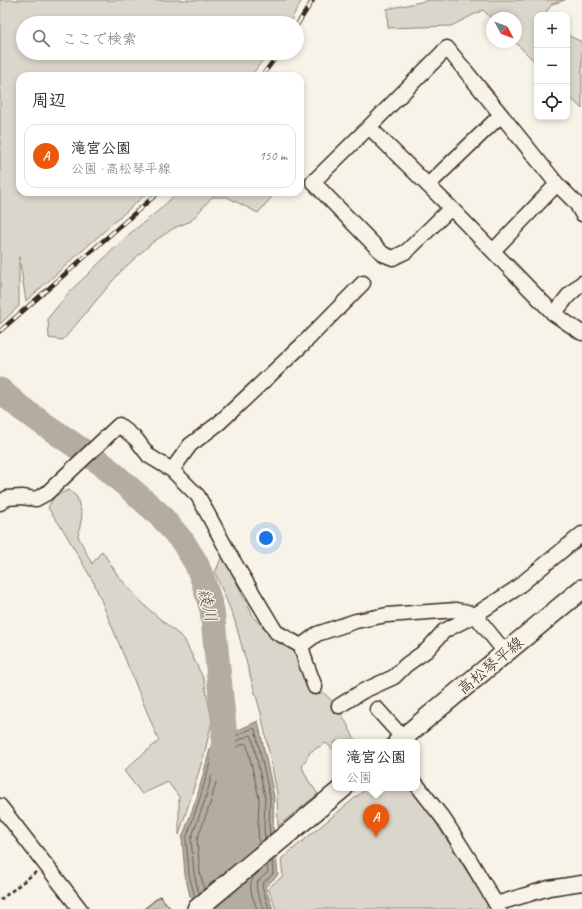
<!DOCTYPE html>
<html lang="ja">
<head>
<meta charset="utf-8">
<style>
  body { margin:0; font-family:Caveat,"Klee One",sans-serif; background:#f2f2f3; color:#2b2b33 }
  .controls { position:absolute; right:12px; top:12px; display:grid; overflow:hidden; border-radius:8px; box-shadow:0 2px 6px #0003 }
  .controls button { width:36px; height:36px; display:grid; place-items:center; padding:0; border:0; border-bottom:1px solid #e1e1e2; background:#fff; color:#2b2b33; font:20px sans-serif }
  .compass { position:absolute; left:486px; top:12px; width:36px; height:36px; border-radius:50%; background:#fff; box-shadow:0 2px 6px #0003; rotate:131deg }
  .you { position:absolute; left:266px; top:538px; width:14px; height:14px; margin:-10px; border:3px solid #fff; border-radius:50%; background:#1a73e8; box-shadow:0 0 0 6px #1a73e833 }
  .badge { display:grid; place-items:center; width:26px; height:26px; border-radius:50%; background:#ea580c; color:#fff; font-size:13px; font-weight:700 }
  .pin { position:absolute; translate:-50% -33px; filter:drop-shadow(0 1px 2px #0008) }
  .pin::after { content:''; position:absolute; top:21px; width:14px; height:12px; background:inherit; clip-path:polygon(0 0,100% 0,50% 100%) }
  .popup { position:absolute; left:332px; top:739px; width:88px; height:52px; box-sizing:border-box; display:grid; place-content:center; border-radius:8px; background:#fff; filter:drop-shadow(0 1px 3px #0005); font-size:13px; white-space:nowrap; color:#7c7c81 }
  .popup b { font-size:15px; color:#2b2b33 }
  .popup::after { content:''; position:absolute; left:50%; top:100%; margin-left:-8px; border:8px solid transparent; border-top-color:#fff }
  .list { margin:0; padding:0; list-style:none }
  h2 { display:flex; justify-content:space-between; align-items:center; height:52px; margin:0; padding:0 16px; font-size:17px }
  h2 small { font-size:13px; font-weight:400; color:#7c7c81 }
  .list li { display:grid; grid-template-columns:26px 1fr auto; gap:12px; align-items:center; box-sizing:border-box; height:64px; margin:0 8px 8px; padding:0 8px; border:1px solid #e1e1e2; border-radius:12px }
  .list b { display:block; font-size:15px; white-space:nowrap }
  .list p { margin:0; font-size:13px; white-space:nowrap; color:#7c7c81 }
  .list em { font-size:13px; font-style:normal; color:#7c7c81 }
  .icon { flex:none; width:22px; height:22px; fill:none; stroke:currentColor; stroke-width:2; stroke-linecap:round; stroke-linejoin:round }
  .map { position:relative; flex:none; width:582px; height:909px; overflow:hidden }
  .search { position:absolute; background:#fff; box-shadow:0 2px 6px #0003; left:16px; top:16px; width:288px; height:44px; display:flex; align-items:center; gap:10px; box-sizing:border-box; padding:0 14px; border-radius:22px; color:#7c7c81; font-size:15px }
  .panel { position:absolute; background:#fff; box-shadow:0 2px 6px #0003; left:16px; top:72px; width:288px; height:124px; border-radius:12px }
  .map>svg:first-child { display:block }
  .green { fill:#dbd6cb; stroke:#8b8074 }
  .water { fill:#b4aca0; stroke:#84786c }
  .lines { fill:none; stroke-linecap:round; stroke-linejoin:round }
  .shore { stroke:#6b5e52; stroke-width:1 }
  .river { stroke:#b4aca0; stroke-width:25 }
  .building { fill:#c8c1b6; stroke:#3b2a1e }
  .street-casing { stroke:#3b2a1e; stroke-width:17 }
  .secondary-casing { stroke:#3b2a1e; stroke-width:22 }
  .path { stroke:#3b2a1e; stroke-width:2.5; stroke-dasharray:4 3; stroke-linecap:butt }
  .street { stroke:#f7f3e8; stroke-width:14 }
  .secondary { stroke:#f7f3e8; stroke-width:19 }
  .rail-casing { stroke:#3b2a1e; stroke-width:4.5 }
  .rail { stroke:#f7f3e8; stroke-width:3; stroke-dasharray:9; stroke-linecap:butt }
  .labels { text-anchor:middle; stroke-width:3; stroke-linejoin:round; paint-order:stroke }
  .street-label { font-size:16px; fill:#3b2a1e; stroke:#f7f3e8 }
  .water-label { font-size:17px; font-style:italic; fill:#5f5145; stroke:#f7f3e8 }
</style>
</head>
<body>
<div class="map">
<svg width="582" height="909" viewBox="0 0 582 909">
  <rect width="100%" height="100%" fill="#f7f3e8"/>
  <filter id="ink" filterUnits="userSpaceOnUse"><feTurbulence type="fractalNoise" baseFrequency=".025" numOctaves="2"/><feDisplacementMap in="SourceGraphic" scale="8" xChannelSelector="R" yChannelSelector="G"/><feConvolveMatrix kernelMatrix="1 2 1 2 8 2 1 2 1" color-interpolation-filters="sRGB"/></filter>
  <g filter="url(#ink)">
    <path class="green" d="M0 0H302L289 23H23V53H268L251 76H20V192H148L26 301 19 257V306L0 324Z
      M430 0H565L552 4 544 15H537V64L515 42H516V18H492V19L483 10 451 26 388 28 387 9Z
      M567 35 582 42V109L567 94Z
      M178 192H276L258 213 227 197H212L191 221 174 228 153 242 121 271 63 340 49 338 48 318 71 290 86 276 128 235 158 211Z
      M69 490 77 497 82 516 78 536 92 564 102 551 119 577 146 607 184 639 204 680 212 721 204 755 179 835V797L168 782 142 794 124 771 137 759 159 741 94 583 64 531 48 508 54 496Z
      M221 558 227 563 254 618 274 638 294 650 313 694 321 690 333 702 345 720 356 742H335V751L326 743 310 752 302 767 308 780 318 794 278 826 277 792 261 713 248 668 234 618 215 573Z
      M367 788H410L431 815 487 903V909H276L268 888 283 876 281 859Z"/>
    <path class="water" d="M258 721 274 796 273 826 278 875 265 887 273 909H203L190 896 185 875 182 838 197 797 212 742Z"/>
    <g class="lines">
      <path class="shore" d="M204 889 200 872 197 840 211 801 224 753 245 743 247 745 259 798 258 827 259 844
        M200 893 198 891 194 873 191 839 205 800 219 749 250 735 252 736 265 797 264 827 265 839
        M196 896 194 894 189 874 186 839 200 798 215 745 253 728 255 729 270 797 269 826 270 835
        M257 909C254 900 247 888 253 878 255 875 259 872 262 869
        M264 909C261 902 253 888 258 881 261 878 265 875 268 872L267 864
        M269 909 262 886 263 883 273 874 272 860"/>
      <path class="river" d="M0 390 22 409 102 464 160 515 183 542 196 563 203 580 212 610 224 726 223 771"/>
    </g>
    <path class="building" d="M160 896 171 909H144Z"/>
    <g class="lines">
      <g class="street-casing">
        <path id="street" d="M369 127 313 182 383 254 393 258 407 251 451 208
          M428 185 501 115
          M582 214 576 203 557 184 447 48 369 127 451 208 554 314 582 333
          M493 251 557 184
          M554 314 568 296 582 283
          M172 470 190 445 219 423 302 345 363 283
          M0 503 7 498 22 497 36 499 47 493 119 425 136 439 149 456 172 470 198 496 231 557 276 632 301 646
          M315 687 306 663 301 646 317 634 356 621 387 615 456 610 467 612 475 615 505 652
          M339 706 363 691 394 677 406 665 427 650 444 631 475 615 514 590 582 534
          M377 709 403 738
          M417 785 445 821 471 862 499 909
          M0 806 80 909
          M496 904 549 888 582 883"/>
      </g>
      <g class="secondary-casing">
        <path id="secondary" d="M398 742 582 589
          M197 909 343 788"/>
      </g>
      <path class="path" d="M0 900 36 872"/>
      <use href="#street" class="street"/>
      <use href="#secondary" class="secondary"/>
      <g class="rail-casing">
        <path id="rail" d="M297 25 313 0
          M262 76 279 53
          M0 331 159 192"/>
      </g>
      <use href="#rail" class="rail"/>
    </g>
  </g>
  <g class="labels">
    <g class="street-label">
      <text transform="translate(490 665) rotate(-40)" y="6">高松琴平線</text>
    </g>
    <g class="water-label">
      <text transform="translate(208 605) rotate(76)" y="6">綾川</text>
    </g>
  </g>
</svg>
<div class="controls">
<button>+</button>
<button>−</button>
<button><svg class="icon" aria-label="locate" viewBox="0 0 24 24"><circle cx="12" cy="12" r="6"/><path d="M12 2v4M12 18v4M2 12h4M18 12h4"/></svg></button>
</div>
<svg class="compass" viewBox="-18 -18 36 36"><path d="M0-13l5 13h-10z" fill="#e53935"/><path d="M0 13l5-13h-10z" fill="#7c7c81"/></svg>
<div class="you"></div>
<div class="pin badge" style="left:376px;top:837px">A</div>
<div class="popup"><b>滝宮公園</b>公園</div>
<div class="search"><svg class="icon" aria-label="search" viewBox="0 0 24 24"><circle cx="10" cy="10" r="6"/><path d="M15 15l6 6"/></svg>ここで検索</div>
<section class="panel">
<h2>周辺<small></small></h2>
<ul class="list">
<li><span class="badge">A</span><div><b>滝宮公園</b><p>公園 · 高松琴平線</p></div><em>150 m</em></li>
</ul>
</section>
</div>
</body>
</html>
